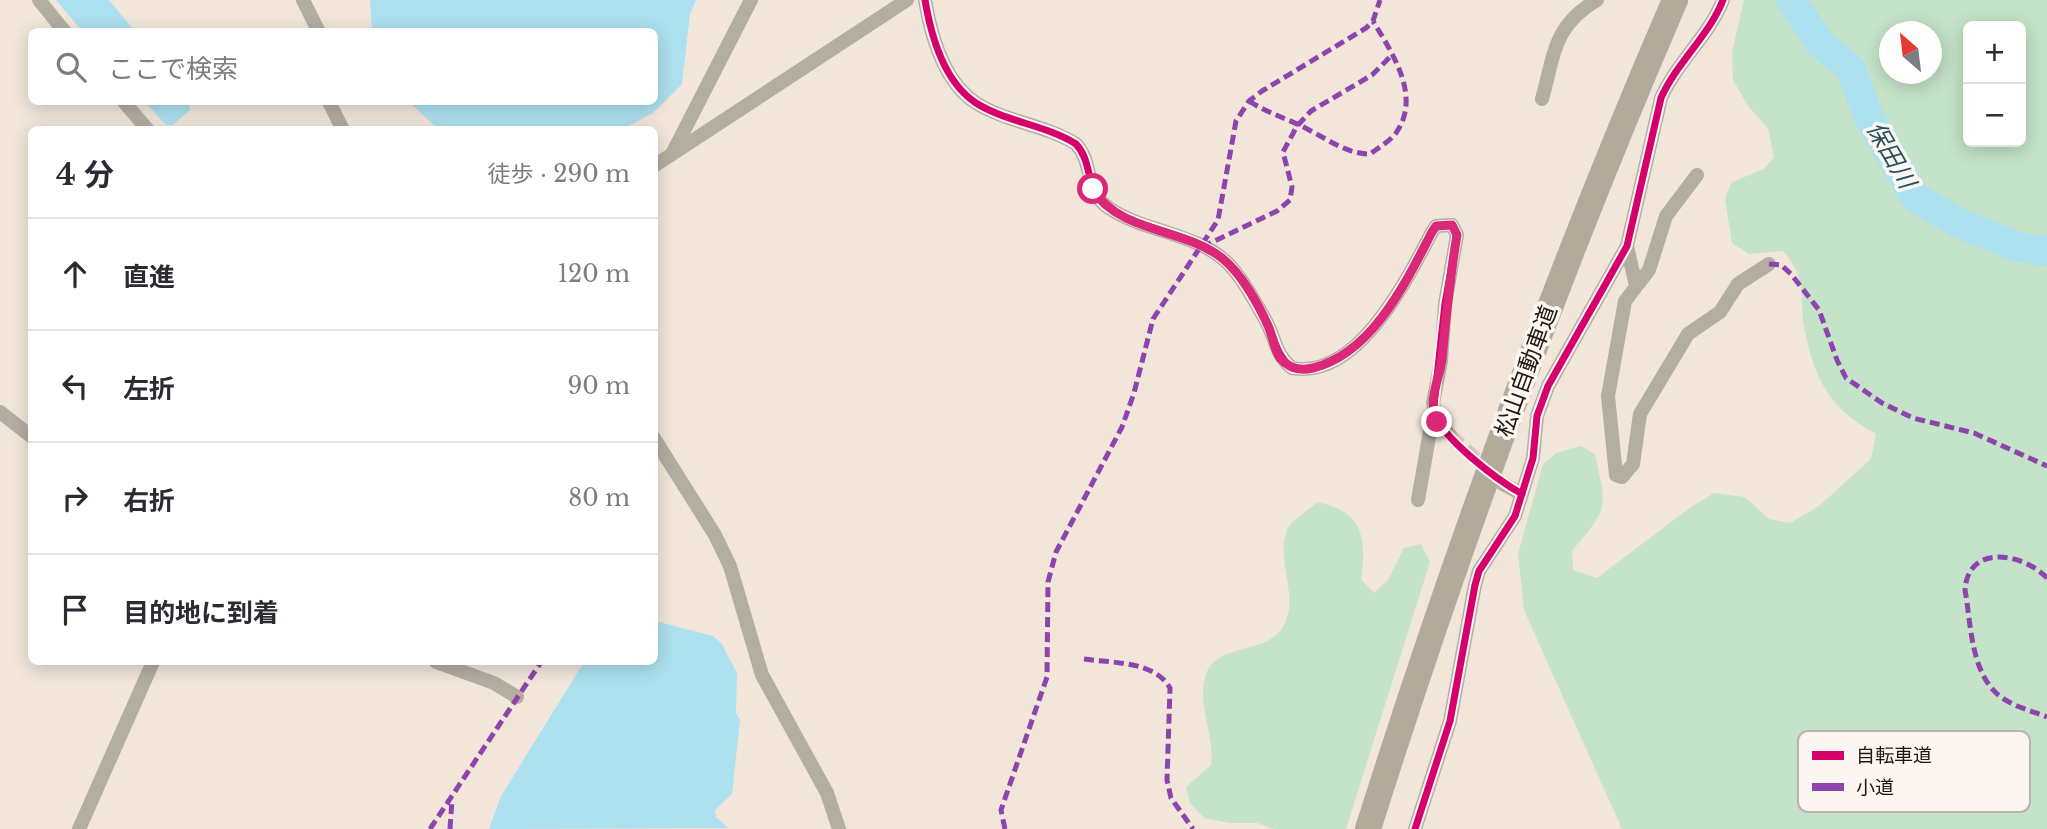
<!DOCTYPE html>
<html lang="ja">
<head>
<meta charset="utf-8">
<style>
  body { margin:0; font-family:"Libre Baskerville","Noto Sans JP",serif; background:#f7f7f7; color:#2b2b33 }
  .controls { position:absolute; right:21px; top:21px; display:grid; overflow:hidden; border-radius:10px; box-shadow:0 4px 18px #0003 }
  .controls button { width:63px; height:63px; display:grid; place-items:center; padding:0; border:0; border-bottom:2px solid #e1e1e2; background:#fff; color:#2b2b33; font:35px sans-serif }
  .compass { position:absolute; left:1879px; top:21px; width:63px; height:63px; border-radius:50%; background:#fff; box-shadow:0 4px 18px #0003; rotate:332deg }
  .stop { position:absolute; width:21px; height:21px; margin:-16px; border:5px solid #db2777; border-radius:50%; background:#fff }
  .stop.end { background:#db2777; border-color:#fff; box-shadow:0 2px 7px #0008 }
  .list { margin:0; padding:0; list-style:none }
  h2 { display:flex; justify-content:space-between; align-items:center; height:91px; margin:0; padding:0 28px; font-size:30px }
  h2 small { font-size:23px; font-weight:400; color:#7c7c81 }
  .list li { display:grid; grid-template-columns:46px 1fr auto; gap:21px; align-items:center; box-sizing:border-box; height:112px; padding:0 28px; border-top:2px solid #e1e1e2 }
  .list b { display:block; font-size:26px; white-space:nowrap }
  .list em { font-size:23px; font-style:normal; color:#7c7c81 }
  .icon { flex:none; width:38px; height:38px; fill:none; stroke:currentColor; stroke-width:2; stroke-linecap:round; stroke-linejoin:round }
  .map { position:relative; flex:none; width:2047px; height:829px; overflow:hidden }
  .search { position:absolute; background:#fff; box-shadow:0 4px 18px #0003; left:28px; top:28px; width:630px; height:77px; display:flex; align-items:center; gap:18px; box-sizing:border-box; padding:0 24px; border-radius:10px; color:#7c7c81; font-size:26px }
  .panel { position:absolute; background:#fff; box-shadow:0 4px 18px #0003; left:28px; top:126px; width:630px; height:539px; border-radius:10px }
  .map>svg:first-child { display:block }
  .green { fill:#c4e3c8; fill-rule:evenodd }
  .water { fill:#ade1f0 }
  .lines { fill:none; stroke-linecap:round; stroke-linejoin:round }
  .river { stroke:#ade1f0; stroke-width:30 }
  .street-tunnel { stroke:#d3c7bb; stroke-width:14; stroke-dasharray:14 7; stroke-linecap:butt }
  .street { stroke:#b4ada2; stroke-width:14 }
  .highway { stroke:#b2aa9a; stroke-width:26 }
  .quiet { stroke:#8e44ad; stroke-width:5; stroke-dasharray:10 5; stroke-linecap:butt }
  .cycleway-casing { stroke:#fbf6f1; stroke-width:11 }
  .cycleway { stroke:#d6006c; stroke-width:7 }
  .route { stroke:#db2777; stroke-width:9 }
  .labels { text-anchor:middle; stroke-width:7; stroke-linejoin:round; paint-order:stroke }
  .street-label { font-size:23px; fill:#21170e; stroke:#fbf6f1 }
  .water-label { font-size:24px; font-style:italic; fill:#23515f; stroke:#fbf6f1 }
  .key { fill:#fbf6f1; stroke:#bab3ad; stroke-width:2 }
  .key-label { font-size:19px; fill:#21170e }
</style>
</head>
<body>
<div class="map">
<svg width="2047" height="829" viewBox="0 0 2047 829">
  <rect width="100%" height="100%" fill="#f2e6da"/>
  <path class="green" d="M1744 0H2047V829H1622L1524 610 1518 554 1543 464 1556 453 1581 446 1595 454C1607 510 1609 507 1572 551L1573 570 1597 578 1691 507 1714 493 1745 497 1769 519 1790 523 1818 507 1871 459 1876 434C1831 409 1816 383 1805 332 1798 297 1809 280 1783 251L1749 254 1732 243 1725 199 1732 182 1764 169 1774 157 1768 128 1748 106 1733 80 1732 52ZM1968 26H2021V142H1968ZM1890 32H1932V74H1890Z
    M1318 502C1363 512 1367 538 1361 579L1374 593 1388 580 1404 548 1421 544 1430 562 1346 829H1274L1257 823H1230L1204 818 1190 803 1186 787 1211 765C1215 735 1196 704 1206 674 1216 645 1260 653 1278 633 1305 604 1274 564 1287 530 1291 520 1310 509 1318 502Z"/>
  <path class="water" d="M56 0H109L135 31H82Z
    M370 0H696L690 14 682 84 653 113 623 129 439 130 409 102H654V32L372 31Z
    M145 102H189L190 110 173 125H166Z
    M655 621 713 636 722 644 737 673 736 713 740 720 732 794 715 810 716 817 728 828 489 829 501 796 584 662H654Z"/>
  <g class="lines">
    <path class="river" d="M1791 0 1820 43 1851 69 1868 116 1915 197 1957 222 2015 246 2043 251"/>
    <path class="street-tunnel" d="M1450 435 1492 474"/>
    <path class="street" d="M39 0 65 32
      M303 0 319 32
      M925 0C931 36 944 82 976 103 1006 122 1046 125 1076 144 1094 163 1084 192 1109 208 1145 233 1204 233 1233 269 1246 284 1257 305 1267 323 1276 341 1276 355 1292 368 1358 380 1407 279 1432 232L1436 226 1452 225 1457 235 1445 304 1441 361 1433 403 1437 422 1450 435
      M1542 99C1555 53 1553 26 1597 0
      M124 102 148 130
      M329 102 343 130
      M672 154 751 0
      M654 166 907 0
      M1697 175 1666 216 1649 270 1625 301 1608 396 1616 475 1622 477 1633 464 1640 414 1688 334 1720 312 1738 284 1769 264
      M1627 246 1636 286
      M0 412 32 437
      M654 438 715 535 730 566 762 675 827 793 839 829
      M1501 483 1522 494
      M1418 500 1433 414
      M436 662 494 683 517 697
      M79 829 153 662
      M1415 829 1450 721 1475 585 1479 571 1515 516 1533 458 1537 416 1548 386 1627 246 1661 98C1677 62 1709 36 1723 0"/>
    <path class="highway" d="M1368 829C1457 548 1558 271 1675 0"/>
    <path class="quiet" d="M1249 101C1269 114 1289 119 1309 130 1329 140 1347 154 1370 154 1378 148 1390 141 1396 133 1422 96 1392 53 1373 21
      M1202 247 1277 211 1290 200 1292 187 1283 152 1297 126 1311 111 1372 75 1393 54
      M1769 264 1781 265 1791 274 1819 310 1837 360 1846 378 1882 403 1913 418 1974 433 2047 466
      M2047 578C2023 553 1968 543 1965 590 1972 628 1970 684 2011 703 2022 709 2035 712 2047 717
      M1084 659C1112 663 1155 661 1170 688L1167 780 1171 798 1193 829
      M430 829 541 662
      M450 829 452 799
      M1005 829 1001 810 1047 677 1048 582 1056 552 1122 427 1134 393 1153 319 1218 220 1236 121 1249 101 1262 91 1366 28 1373 21 1380 0"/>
    <g class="cycleway-casing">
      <path id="cycleway" d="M925 0C931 36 944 82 976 103 1006 122 1046 125 1076 144 1094 163 1084 192 1109 208 1145 233 1204 233 1233 269 1246 284 1257 305 1267 323 1276 341 1276 355 1292 368 1358 380 1407 279 1432 232L1436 226 1452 225 1457 235 1445 304 1433 414C1448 442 1494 478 1522 494
        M1415 829 1450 721 1475 585 1479 571 1515 516 1533 458 1537 416 1548 386 1627 246 1661 98C1677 62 1709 36 1723 0"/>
    </g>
    <use href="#cycleway" class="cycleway"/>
  </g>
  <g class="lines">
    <path class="route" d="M1093 189C1119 233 1184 228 1222 258 1242 274 1259 305 1269 328 1273 338 1274 349 1280 358 1289 369 1300 371 1313 368 1373 353 1406 282 1432 232L1436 226 1452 225 1457 235C1450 276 1446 317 1442 359 1439 380 1427 402 1437 422"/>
  </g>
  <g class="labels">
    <g class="street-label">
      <text transform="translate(1526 371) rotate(-70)" y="8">松山自動車道</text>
    </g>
    <g class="water-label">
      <text transform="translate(1891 155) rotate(60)" y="8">保田川</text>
    </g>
  </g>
  <rect x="1798" y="731" width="232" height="81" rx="10" class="key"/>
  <rect x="1812" y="751" width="32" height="9" fill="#d6006c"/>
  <rect x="1812" y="783" width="32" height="8" fill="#8e44ad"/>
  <g class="key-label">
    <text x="1856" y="762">自転車道</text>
    <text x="1856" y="794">小道</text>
  </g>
</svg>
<div class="controls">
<button>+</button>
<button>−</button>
</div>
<svg class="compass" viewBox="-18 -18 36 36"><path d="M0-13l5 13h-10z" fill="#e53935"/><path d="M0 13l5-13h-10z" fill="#7c7c81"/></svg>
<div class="stop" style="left:1093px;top:189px"></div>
<div class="stop end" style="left:1437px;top:422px"></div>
<div class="search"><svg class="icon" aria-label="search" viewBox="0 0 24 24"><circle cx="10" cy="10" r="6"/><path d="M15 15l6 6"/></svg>ここで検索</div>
<section class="panel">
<h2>4 分<small>徒歩 · 290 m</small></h2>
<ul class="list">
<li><svg class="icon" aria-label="ahead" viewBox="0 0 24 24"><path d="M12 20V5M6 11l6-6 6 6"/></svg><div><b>直進</b></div><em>120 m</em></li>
<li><svg class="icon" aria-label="left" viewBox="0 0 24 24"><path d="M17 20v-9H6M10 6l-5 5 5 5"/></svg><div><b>左折</b></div><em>90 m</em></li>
<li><svg class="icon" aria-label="right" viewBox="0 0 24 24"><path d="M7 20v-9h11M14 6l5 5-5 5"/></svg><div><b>右折</b></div><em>80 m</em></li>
<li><svg class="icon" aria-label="arrive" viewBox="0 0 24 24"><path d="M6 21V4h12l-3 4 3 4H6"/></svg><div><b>目的地に到着</b></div></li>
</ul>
</section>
</div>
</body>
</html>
